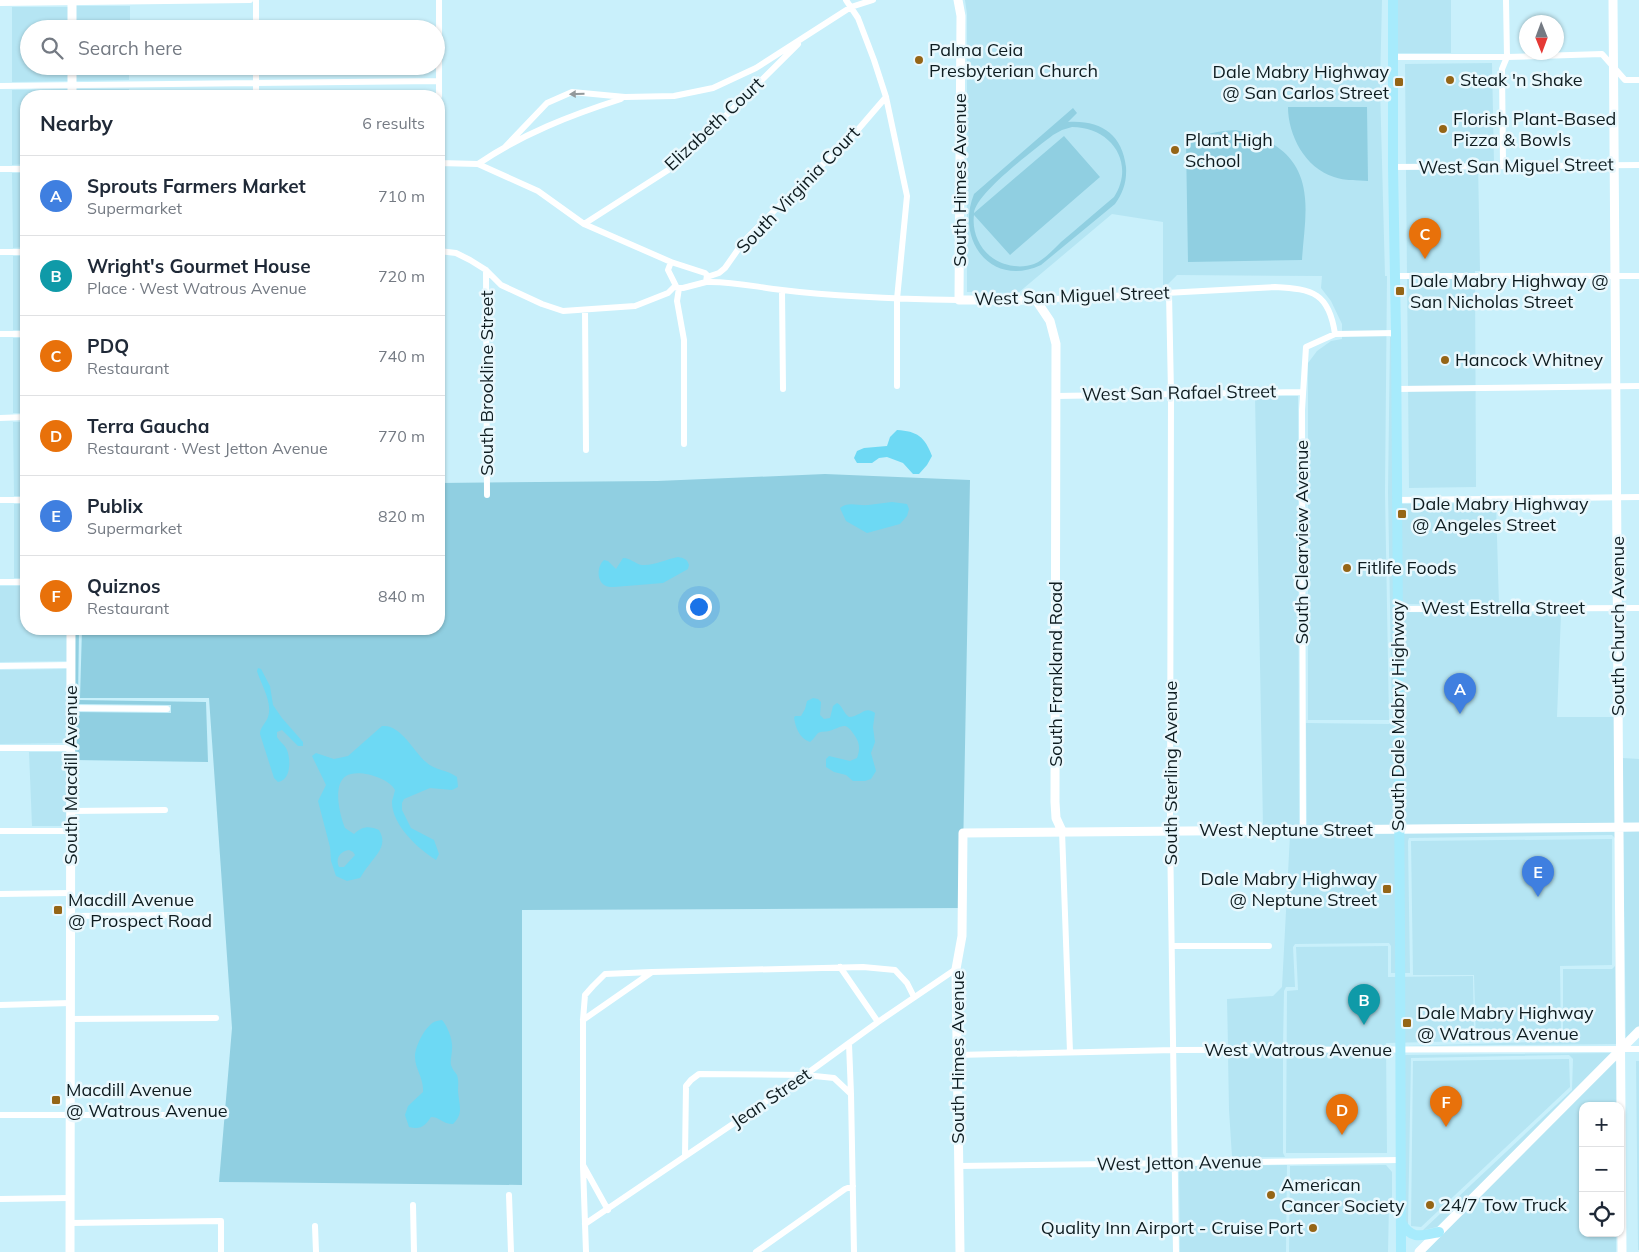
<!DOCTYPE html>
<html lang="en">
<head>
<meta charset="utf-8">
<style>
  body { margin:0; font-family:Mulish,sans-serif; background:#f6f6f7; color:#1f2937 }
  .controls { position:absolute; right:15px; bottom:15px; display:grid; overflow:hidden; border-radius:10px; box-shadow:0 1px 4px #0004 }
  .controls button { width:45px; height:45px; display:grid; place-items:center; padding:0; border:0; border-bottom:1px solid #e0e1e3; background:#fff; color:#1f2937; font:25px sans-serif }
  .compass { position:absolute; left:1519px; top:15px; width:45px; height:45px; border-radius:50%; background:#fff; box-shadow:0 1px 4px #0004; rotate:179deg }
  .you { position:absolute; left:698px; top:606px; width:18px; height:18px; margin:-12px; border:4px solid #fff; border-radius:50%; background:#1a73e8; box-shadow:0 0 0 8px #1a73e833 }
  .badge { display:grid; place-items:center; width:32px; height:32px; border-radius:50%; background:#111827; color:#fff; font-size:16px; font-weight:700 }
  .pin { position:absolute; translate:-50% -41px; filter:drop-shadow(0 1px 2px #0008) }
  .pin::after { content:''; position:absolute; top:26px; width:18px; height:15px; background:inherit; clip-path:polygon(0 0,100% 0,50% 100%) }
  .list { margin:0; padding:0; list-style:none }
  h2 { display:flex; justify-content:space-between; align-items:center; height:65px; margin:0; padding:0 20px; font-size:21px }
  h2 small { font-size:16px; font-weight:400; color:#747a83 }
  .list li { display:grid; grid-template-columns:32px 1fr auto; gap:15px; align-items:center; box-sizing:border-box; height:80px; padding:0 20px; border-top:1px solid #e0e1e3 }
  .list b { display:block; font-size:19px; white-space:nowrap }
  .list p { margin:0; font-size:16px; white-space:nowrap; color:#747a83 }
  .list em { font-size:16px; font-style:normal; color:#747a83 }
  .icon { flex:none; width:28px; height:28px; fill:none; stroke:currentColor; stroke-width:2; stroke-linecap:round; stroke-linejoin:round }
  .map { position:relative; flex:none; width:1639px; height:1252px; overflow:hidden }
  .search { position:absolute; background:#fff; box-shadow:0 1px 4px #0004; left:20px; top:20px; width:425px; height:55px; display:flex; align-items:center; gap:12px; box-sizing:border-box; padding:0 18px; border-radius:28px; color:#747a83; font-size:19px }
  .panel { position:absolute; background:#fff; box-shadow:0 1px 4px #0004; left:20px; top:90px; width:425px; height:545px; border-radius:20px }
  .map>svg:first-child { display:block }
  .built { fill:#b5e5f3 }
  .green { fill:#90cfe1; fill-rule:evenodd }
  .water { fill:#6dd9f4; fill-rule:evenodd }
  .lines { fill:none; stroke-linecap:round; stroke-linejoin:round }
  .street { stroke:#fff; stroke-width:6 }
  .secondary { stroke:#fff; stroke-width:9 }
  .primary { stroke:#a7ebfc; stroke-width:10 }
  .oneway { fill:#93999b }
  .poi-dot { fill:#956516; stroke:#e9f8fd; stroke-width:2 }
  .labels { text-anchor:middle; stroke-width:5; stroke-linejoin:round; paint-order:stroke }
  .poi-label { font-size:18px; fill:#0e1c20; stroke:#e9f8fd; text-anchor:start }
  .street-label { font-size:18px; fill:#0e1c20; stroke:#e9f8fd }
</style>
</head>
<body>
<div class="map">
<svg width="1639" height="1252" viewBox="0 0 1639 1252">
  <rect width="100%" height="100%" fill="#c9f0fb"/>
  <path class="built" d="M965 0H1382L1380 86 1385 276H1387L1385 492 1389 720H1308V363L1317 351 1331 341 1342 339V324L1331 301 1321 288 1322 276 1177 275 1163 289V222L1112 214 1018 293 967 292V14Z
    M1397 0H1451V53H1396Z
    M76 6H130V29H76Z
    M12 7H68V29H29V66H68V81L12 82Z
    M1492 63 1494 163H1478L1480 271H1475L1476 487 1409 488 1405 64Z
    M76 66H129V80L76 81Z
    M68 89V96H26V164L12 165V90Z
    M75 89H129V96H75Z
    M12 173H26V247L13 248Z
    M13 256H26V330H13Z
    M1390 337H1393L1395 825 1307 826 1306 723 1389 724 1392 721 1388 492Z
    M13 338H26V413H13Z
    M1255 396H1298L1299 826H1263Z
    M13 422H26V496H14Z
    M1496 503 1499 605 1401 604V504Z
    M14 504H26V578H14Z
    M0 586H26V629H67V661L0 662Z
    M1401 612 1561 614 1557 717H1615V823L1403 825Z
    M67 669V743L0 744V670Z
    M29 752H67V826H32Z
    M1623 758 1639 759V823H1623Z
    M1639 831V1026L1626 1039 1623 832Z
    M1616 832 1619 1044 1404 1046 1563 1041V969H1612L1615 966V838L1612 835 1409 838 1408 841 1410 973H1404L1403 834Z
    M1284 834H1395L1396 973H1391V946L1389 943 1295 944 1293 947 1295 987H1286L1284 991 1283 1046H1228L1227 999 1273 996 1282 987 1290 835Z
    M1612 839V965L1560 966 1561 1038 1476 1041 1474 975H1413L1411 841Z
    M1388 946V977L1473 976 1474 1041 1386 1043 1387 1153H1286L1287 991 1298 990 1296 947Z
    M1613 1053 1437 1227 1420 1231 1423 1230 1572 1090 1573 1059 1569 1055 1411 1058 1408 1225 1405 1220 1404 1055Z
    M1228 1054H1283V1153L1285 1157H1232L1229 1110Z
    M1619 1058V1106H1583V1233H1616V1252H1423Z
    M1569 1059 1570 1087 1421 1227 1411 1226 1413 1061Z
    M1636 1061H1639V1250H1638Z
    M1287 1165 1286 1252H1180L1179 1166Z
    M1386 1165 1392 1172V1198L1389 1204 1388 1252H1289L1290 1166Z"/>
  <path class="green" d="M1288 107H1367L1368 181C1357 180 1345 181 1334 177 1305 168 1288 135 1288 107Z
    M1073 108 1077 113 1068 122C1101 120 1122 134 1126 167 1127 181 1123 193 1115 204L1041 265C992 288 955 241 974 194ZM1072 127C1111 127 1136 163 1114 197 1096 212 1079 227 1061 242 1053 250 1044 260 1034 264 1020 269 1002 266 990 256 978 246 972 230 974 215L1010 255 1100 177 1064 136 974 213C976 193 1035 149 1053 135L1062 130Z
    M1236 130C1273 138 1302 157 1305 198 1307 218 1303 240 1302 260L1188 262 1186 143C1202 134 1217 131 1236 130Z
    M825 474 970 480 962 908 522 910V1185L219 1182 232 1028 209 698H80L82 629H439V483L657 481Z
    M75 629H79L78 700 206 702 208 762 74 760V712L171 713V705L75 704Z"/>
  <path class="water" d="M897 430C917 431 925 437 932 456L927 465 919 474H913L903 463 887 457 879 458 872 463H857L854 458 857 451 864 448 887 446 890 437Z
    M892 502 907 504 909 509 907 516 900 524 867 533 846 521 840 508C848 501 858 506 868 505 876 504 884 503 892 502Z
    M678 557C684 558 687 559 689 565L688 569 663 583 614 587C613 587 607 587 606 586 596 582 597 566 604 560L608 561 616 569 623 558C631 558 635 564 642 565 654 566 666 559 678 557Z
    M156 629H181V634H177V633H156Z
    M258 668 261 669 270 686 273 705 282 718 303 742V746H298L282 730 277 732V737C280 742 285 745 287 750 291 760 291 780 278 782L274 778 260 734C260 727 266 723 268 717 273 702 261 685 257 671Z
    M813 698 818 699 821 702 820 715 824 719 830 718 833 706 837 703C843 706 843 713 849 717 860 717 865 705 875 713L873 727 875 742 871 753 876 771 871 779 865 781H853L846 775 834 772 826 767V759L829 756 850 761 857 758C860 750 860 743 855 736 845 720 843 727 829 731 826 732 821 731 818 733 815 736 814 739 810 742 799 738 796 728 794 718L795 716H801L805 709 807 701Z
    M382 726C401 724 413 751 426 762 434 770 448 770 457 777L458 787 452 790 430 788 404 799 402 803V810L411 828 434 840 439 854 436 860C418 849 391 824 392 801 393 798 394 794 395 790 390 778 357 768 346 776 332 785 340 816 345 828L354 834C363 826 369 826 379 830 388 845 377 854 369 865 365 869 363 874 360 878L347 881 336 876 331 861 330 847 318 801 326 785 312 756 316 753 334 759 348 756ZM349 850 353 852 355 855 344 867H339C335 859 340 851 349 850Z
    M442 1020C448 1027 453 1040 452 1049 452 1055 450 1060 451 1065 452 1069 455 1072 457 1075 459 1081 458 1086 458 1091 459 1105 464 1113 453 1124 442 1124 440 1117 431 1117 425 1126 421 1130 409 1127L405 1115 408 1106 423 1092C424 1078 415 1069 415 1057 415 1046 425 1027 434 1022 436 1021 440 1020 442 1020Z"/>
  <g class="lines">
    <path class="street" d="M256 0V29
      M439 0V96
      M846 0 858 18 874 60 886 97 907 196 897 299V386
      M0 3 250 0
      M1392 57H1507L1602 54 1625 80H1639
      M256 66V96
      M0 86 438 81
      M439 111V251L456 253 470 260 486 270 501 285 542 304 563 311 635 306 668 293 675 286
      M505 147 547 103 572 92 625 97 674 96 713 88 756 68 851 7 873 0
      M439 163 478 164 538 191 584 224 671 262
      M478 164C522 134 571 115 621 99
      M1503 165 1502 69 1507 57 1506 0
      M1393 167 1639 165
      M0 169H26
      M584 224 676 165 798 44
      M0 252H26
      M671 262 705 273 707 275 706 282 683 288H677L668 270Z
      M486 270 487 495
      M1396 276H1639
      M707 277 719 273 725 268 744 241 810 175 843 147 886 97
      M706 282C732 281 756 287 782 290 840 297 900 299 959 300
      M679 288 677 301 684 340V444
      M782 290 783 389
      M1169 293 1171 393 1170 830 1176 1252
      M1036 300 1275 287C1313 289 1329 293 1335 334
      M585 310 586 450
      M0 334H26
      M1396 389 1639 386
      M1056 396 1302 392
      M0 418 26 417
      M0 500H26
      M1397 500 1639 497
      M0 582H26
      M1397 609 1639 608
      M0 666 71 665
      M71 708 167 709
      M0 748H70
      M71 811 165 810
      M1303 830 1302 410 1306 347 1335 334 1396 333
      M0 831H71
      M1062 831 1070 1052
      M0 894 71 893
      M71 916 179 915
      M1173 946H1269
      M840 967 878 1022
      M0 1005 71 1003
      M71 1019 216 1018
      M583 1020 652 972 863 967 895 970 907 983 914 997
      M849 1044 851 1094
      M957 1055 1174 1050 1639 1049
      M0 1115H169
      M685 1156 686 1086 691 1080 699 1074 805 1075 834 1078 851 1094 854 1252
      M583 1166 586 1252
      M958 1166 1400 1160
      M509 1195 511 1252
      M0 1199 70 1198
      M413 1205 414 1252
      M608 1210 583 1165V1020L585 995 593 986 605 974 652 972
      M70 1223 221 1221V1252
      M585 1224 805 1075 878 1022 956 969
      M315 1226 316 1252
      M756 1252 845 1189 853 1186"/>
    <path class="secondary" d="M958 0 961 16 959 300H1036L1050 321 1056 344 1055 802 1056 818 1062 831
      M1613 0 1622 1252
      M72 29V0
      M72 96V66
      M70 1252 71 629
      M960 1252 956 969 962 936 963 833 1639 827
      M1419 1252 1639 1031"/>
    <path class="primary" d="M1393 0V167L1396 333 1400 930 1401 1252
      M1401 1222C1411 1240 1421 1236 1439 1232"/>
  </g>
  <defs><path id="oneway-solid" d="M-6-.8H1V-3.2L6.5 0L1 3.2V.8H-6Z" transform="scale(1.25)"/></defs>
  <use class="oneway" href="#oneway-solid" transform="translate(577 94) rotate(179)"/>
  <g class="poi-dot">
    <circle cx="919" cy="60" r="5"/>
    <circle cx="1450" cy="80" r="5"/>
    <rect x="1394" y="77" width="10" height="10" rx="2.5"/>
    <circle cx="1443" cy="129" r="5"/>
    <circle cx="1175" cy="150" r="5"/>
    <rect x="1395" y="286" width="10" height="10" rx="2.5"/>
    <circle cx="1445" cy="360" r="5"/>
    <rect x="1397" y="509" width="10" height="10" rx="2.5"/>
    <circle cx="1347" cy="568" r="5"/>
    <rect x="1382" y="884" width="10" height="10" rx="2.5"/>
    <rect x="53" y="905" width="10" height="10" rx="2.5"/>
    <rect x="1402" y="1018" width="10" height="10" rx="2.5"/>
    <rect x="51" y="1095" width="10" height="10" rx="2.5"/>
    <circle cx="1271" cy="1195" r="5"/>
    <circle cx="1430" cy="1205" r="5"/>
    <circle cx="1313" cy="1228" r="5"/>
  </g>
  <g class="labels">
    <g class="poi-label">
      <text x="929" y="56">Palma Ceia<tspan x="929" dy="21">Presbyterian Church</tspan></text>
      <text x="1389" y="78" text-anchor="end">Dale Mabry Highway<tspan x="1389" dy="21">@ San Carlos Street</tspan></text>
      <text x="1460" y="86">Steak 'n Shake</text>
      <text x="1453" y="125">Florish Plant-Based<tspan x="1453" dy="21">Pizza &amp; Bowls</tspan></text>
      <text x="1185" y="146">Plant High<tspan x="1185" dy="21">School</tspan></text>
      <text x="1410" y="287">Dale Mabry Highway @<tspan x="1410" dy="21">San Nicholas Street</tspan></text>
      <text x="1455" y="366">Hancock Whitney</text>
      <text x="1412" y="510">Dale Mabry Highway<tspan x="1412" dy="21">@ Angeles Street</tspan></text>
      <text x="1357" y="574">Fitlife Foods</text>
      <text x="1377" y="885" text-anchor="end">Dale Mabry Highway<tspan x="1377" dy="21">@ Neptune Street</tspan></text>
      <text x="68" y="906">Macdill Avenue<tspan x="68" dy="21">@ Prospect Road</tspan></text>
      <text x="1417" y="1019">Dale Mabry Highway<tspan x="1417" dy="21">@ Watrous Avenue</tspan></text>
      <text x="66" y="1096">Macdill Avenue<tspan x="66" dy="21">@ Watrous Avenue</tspan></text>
      <text x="1281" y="1191">American<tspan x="1281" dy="21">Cancer Society</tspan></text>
      <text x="1440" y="1211">24/7 Tow Truck</text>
      <text x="1303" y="1234" text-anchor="end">Quality Inn Airport - Cruise Port</text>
    </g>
    <g class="street-label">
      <text transform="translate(714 124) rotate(-43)" y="6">Elizabeth Court</text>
      <text transform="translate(1516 166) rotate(-1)" y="6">West San Miguel Street</text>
      <text transform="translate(960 180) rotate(-90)" y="6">South Himes Avenue</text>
      <text transform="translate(798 190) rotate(-46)" y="6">South Virginia Court</text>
      <text transform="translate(1072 296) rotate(-2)" y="6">West San Miguel Street</text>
      <text transform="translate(487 383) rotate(-90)" y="6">South Brookline Street</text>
      <text transform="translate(1179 393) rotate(-1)" y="6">West San Rafael Street</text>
      <text transform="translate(1302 542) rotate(-90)" y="6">South Clearview Avenue</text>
      <text x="1503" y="614">West Estrella Street</text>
      <text transform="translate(1618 626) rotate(-90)" y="6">South Church Avenue</text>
      <text transform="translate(1056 674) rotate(-90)" y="6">South Frankland Road</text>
      <text transform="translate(1398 716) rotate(-90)" y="6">South Dale Mabry Highway</text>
      <text transform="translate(1171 773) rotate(-90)" y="6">South Sterling Avenue</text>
      <text transform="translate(71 775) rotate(-90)" y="6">South Macdill Avenue</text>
      <text x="1286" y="836">West Neptune Street</text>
      <text x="1298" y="1056">West Watrous Avenue</text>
      <text transform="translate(958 1057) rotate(-90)" y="6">South Himes Avenue</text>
      <text transform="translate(771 1098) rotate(-34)" y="6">Jean Street</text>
      <text transform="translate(1179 1163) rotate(-1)" y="6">West Jetton Avenue</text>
    </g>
  </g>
</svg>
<div class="controls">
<button>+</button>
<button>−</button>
<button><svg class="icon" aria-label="locate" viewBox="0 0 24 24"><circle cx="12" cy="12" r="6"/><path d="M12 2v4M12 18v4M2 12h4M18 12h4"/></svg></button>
</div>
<svg class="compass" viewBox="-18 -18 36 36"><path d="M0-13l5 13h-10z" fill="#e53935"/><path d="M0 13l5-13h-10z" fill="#747a83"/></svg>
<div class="you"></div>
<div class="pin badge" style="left:1460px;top:714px;background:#3f7fe0">A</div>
<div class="pin badge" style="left:1364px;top:1025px;background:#0f9aa8">B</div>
<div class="pin badge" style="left:1425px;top:259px;background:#e8710a">C</div>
<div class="pin badge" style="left:1342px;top:1135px;background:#e8710a">D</div>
<div class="pin badge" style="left:1538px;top:897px;background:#3f7fe0">E</div>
<div class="pin badge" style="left:1446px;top:1127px;background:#e8710a">F</div>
<div class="search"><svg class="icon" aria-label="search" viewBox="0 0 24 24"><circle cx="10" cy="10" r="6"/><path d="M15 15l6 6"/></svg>Search here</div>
<section class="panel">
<h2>Nearby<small>6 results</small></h2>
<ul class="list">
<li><span class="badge" style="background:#3f7fe0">A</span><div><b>Sprouts Farmers Market</b><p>Supermarket</p></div><em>710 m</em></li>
<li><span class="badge" style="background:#0f9aa8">B</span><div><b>Wright's Gourmet House</b><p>Place · West Watrous Avenue</p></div><em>720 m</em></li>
<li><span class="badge" style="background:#e8710a">C</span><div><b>PDQ</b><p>Restaurant</p></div><em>740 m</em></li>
<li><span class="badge" style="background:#e8710a">D</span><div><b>Terra Gaucha</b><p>Restaurant · West Jetton Avenue</p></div><em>770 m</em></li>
<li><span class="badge" style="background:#3f7fe0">E</span><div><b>Publix</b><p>Supermarket</p></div><em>820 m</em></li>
<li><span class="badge" style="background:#e8710a">F</span><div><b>Quiznos</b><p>Restaurant</p></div><em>840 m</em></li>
</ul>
</section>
</div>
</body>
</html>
